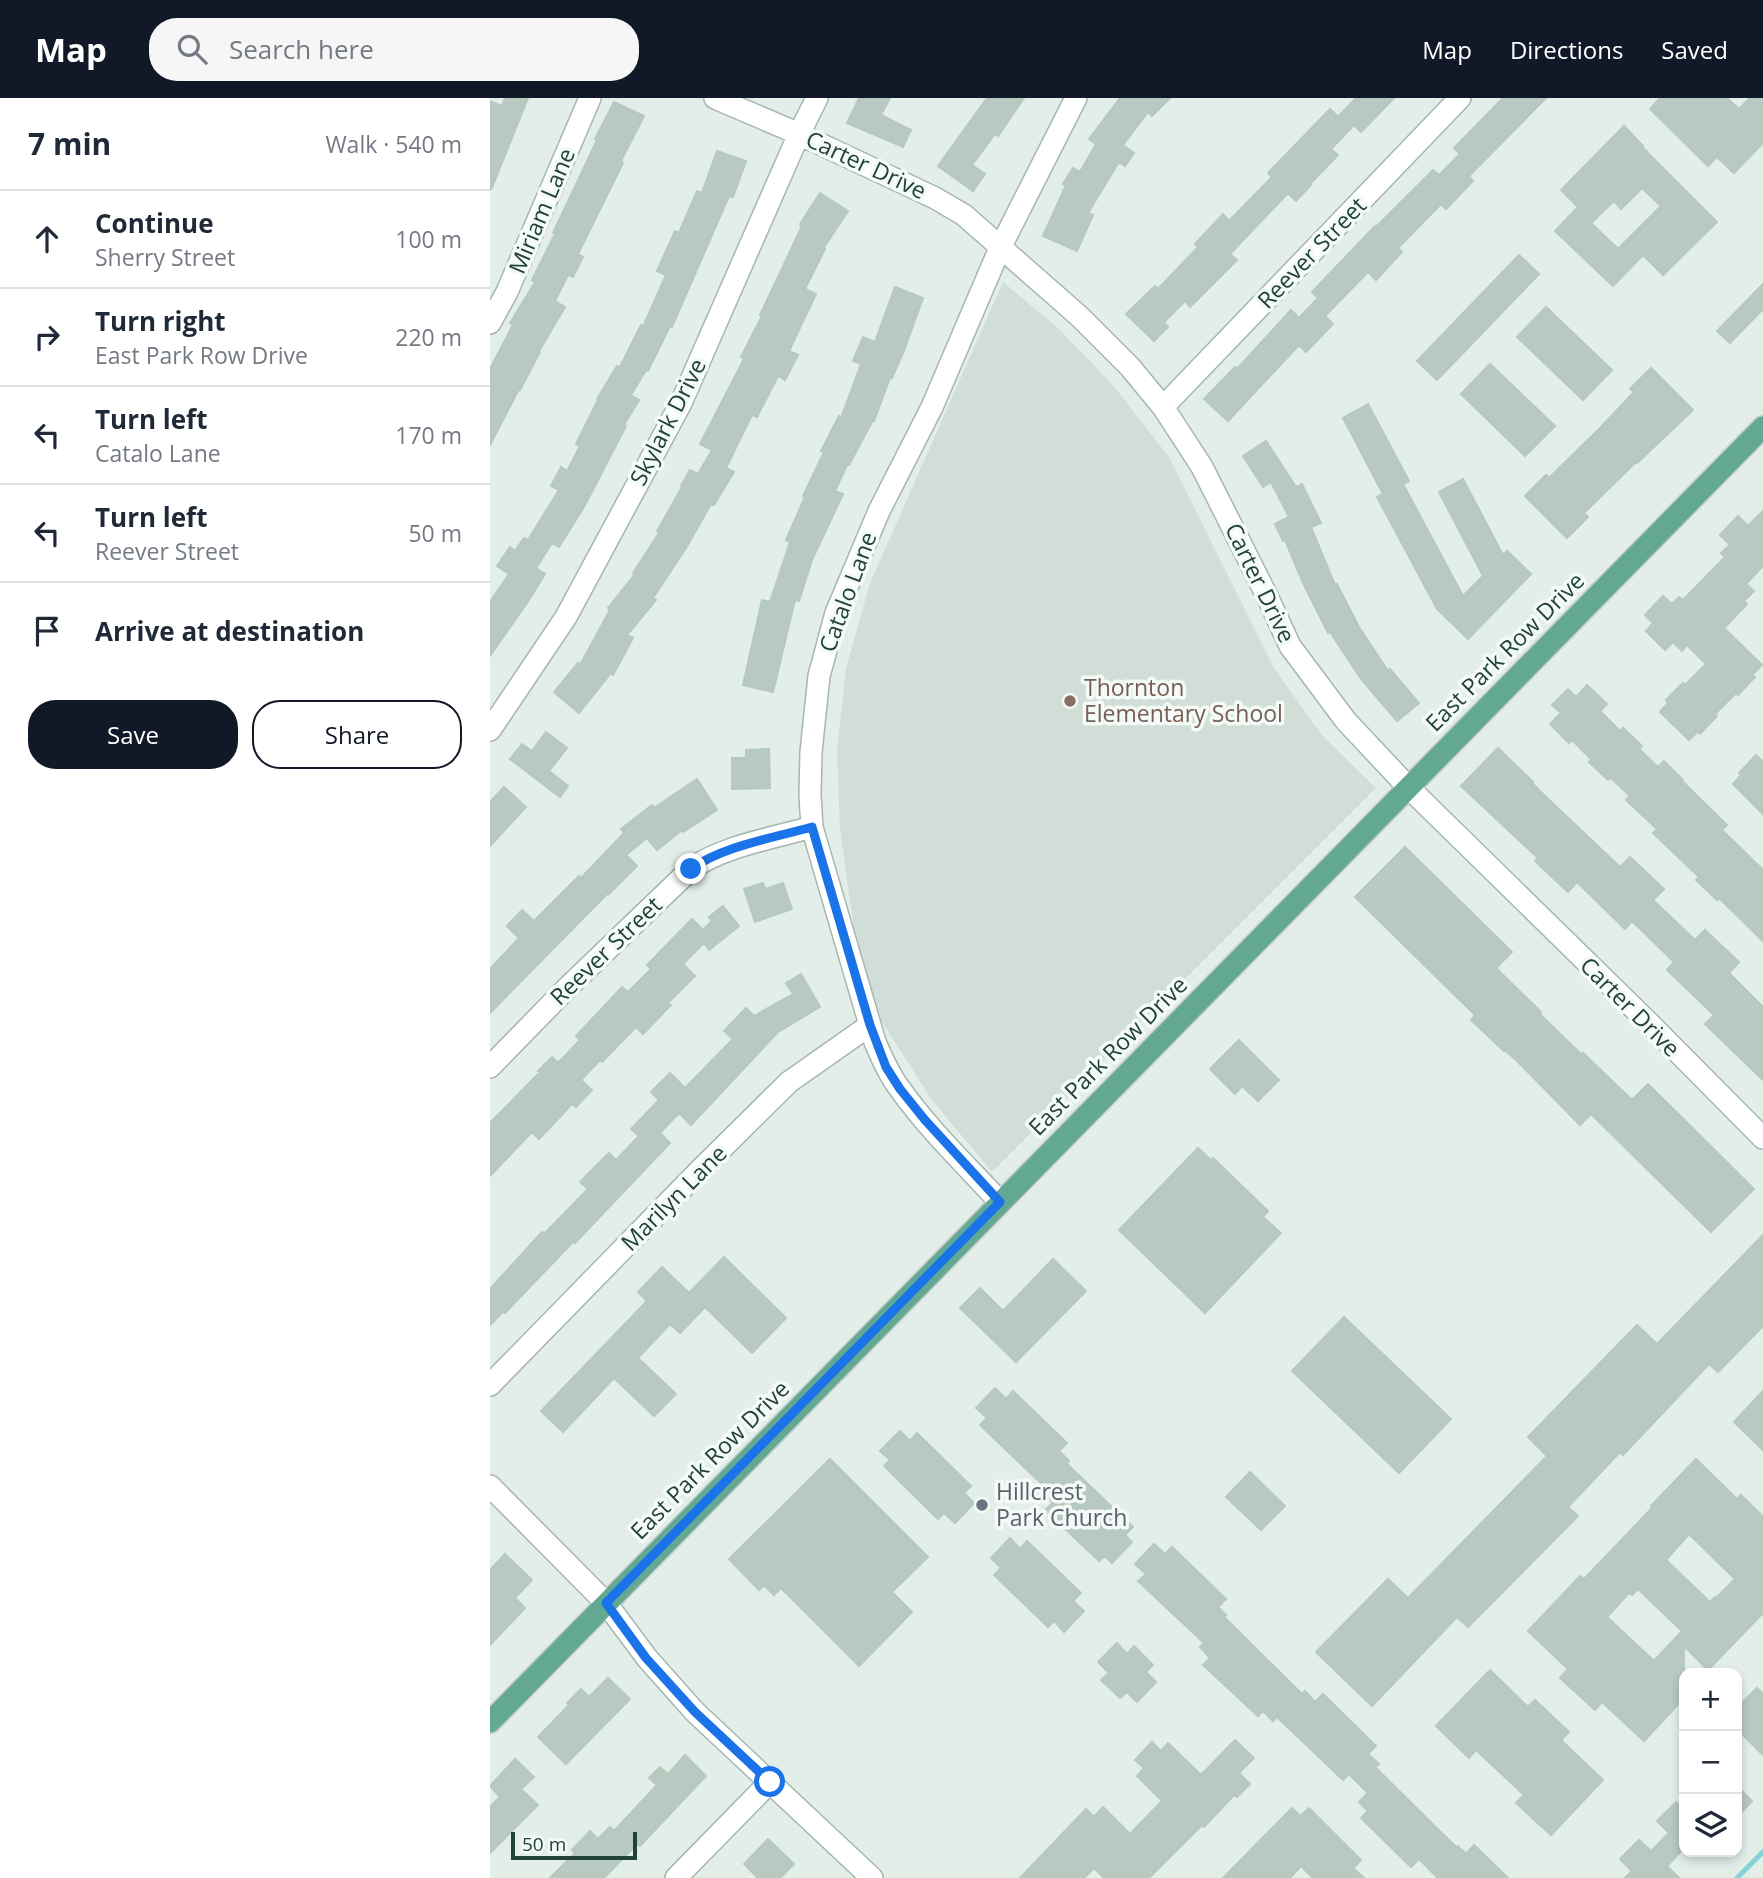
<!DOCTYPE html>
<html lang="en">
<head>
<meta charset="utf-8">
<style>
  body { margin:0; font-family:"Open Sans",sans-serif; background:#f6f6f7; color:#1f2937 }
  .controls { position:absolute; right:21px; bottom:21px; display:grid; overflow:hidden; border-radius:14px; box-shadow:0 4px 10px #0003 }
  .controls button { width:63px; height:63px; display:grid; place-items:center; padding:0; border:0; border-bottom:2px solid #e0e1e3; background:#fff; color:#1f2937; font:35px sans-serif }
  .scale { position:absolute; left:21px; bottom:18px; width:126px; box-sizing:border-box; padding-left:7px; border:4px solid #214236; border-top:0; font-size:19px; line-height:24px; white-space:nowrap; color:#214236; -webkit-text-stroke:5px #f4faf7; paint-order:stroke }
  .stop { position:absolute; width:21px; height:21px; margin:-16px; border:5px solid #1a73e8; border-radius:50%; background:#fff }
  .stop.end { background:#1a73e8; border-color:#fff; box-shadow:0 2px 7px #0008 }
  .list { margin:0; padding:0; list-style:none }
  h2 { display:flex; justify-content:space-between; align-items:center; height:91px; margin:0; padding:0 28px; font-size:30px }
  h2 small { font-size:23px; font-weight:400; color:#747a83 }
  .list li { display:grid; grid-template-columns:46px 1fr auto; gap:21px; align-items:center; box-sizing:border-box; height:98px; padding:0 28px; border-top:2px solid #e0e1e3 }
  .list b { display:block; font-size:26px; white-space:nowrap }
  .list p { margin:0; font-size:23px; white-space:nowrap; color:#747a83 }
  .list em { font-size:23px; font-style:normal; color:#747a83 }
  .actions { display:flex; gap:14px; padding:21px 28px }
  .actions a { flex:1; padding:16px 0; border:2px solid #111827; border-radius:28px; text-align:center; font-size:24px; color:#111827 }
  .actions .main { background:#111827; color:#fff }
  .icon { flex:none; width:38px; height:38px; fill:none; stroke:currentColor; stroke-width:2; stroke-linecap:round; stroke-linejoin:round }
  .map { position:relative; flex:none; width:1273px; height:1780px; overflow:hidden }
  header { display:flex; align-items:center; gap:42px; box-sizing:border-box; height:98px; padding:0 35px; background:#111827; color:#fff }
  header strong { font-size:33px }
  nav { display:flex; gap:38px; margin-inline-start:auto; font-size:24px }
  .search { width:490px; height:63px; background:#f6f6f7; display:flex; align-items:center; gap:18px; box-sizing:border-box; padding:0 24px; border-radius:28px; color:#747a83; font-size:26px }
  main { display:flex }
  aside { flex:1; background:#fff }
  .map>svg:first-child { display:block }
  .built { fill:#d1ded7 }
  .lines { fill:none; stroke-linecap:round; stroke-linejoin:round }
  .stream { stroke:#86d1d8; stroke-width:5 }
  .building { fill:#b8c9c1; stroke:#b5c9bf; stroke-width:2; fill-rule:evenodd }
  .minor-casing { stroke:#a5b7af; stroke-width:24 }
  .major-casing { stroke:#c1cac7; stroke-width:24 }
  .minor { stroke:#fff; stroke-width:21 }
  .major { stroke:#63a892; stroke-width:21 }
  .route { stroke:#1a73e8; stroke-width:9 }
  .education-dot { fill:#8d6e63; stroke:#f4faf7; stroke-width:2.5 }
  .worship-dot { fill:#6b7280; stroke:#f4faf7; stroke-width:2.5 }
  .labels { text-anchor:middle; stroke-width:7; stroke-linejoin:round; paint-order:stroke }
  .street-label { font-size:23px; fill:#214236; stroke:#f4faf7 }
  .education-label { font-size:23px; fill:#785e54; stroke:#f4faf7; text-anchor:start }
  .worship-label { font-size:23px; fill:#5b616d; stroke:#f4faf7; text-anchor:start }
</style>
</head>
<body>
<header>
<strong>Map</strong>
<div class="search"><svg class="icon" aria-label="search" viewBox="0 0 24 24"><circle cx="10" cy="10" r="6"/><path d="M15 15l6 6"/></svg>Search here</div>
<nav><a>Map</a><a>Directions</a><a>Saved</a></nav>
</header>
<main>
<aside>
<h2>7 min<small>Walk · 540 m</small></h2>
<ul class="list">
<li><svg class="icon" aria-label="ahead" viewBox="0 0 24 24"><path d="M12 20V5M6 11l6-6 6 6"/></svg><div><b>Continue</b><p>Sherry Street</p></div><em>100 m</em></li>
<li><svg class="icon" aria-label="right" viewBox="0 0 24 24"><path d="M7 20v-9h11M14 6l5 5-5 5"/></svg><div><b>Turn right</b><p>East Park Row Drive</p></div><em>220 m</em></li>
<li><svg class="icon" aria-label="left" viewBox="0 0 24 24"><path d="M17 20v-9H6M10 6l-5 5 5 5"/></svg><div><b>Turn left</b><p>Catalo Lane</p></div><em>170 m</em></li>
<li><svg class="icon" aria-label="left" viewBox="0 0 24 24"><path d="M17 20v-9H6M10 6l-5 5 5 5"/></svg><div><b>Turn left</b><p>Reever Street</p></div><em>50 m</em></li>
<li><svg class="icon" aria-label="arrive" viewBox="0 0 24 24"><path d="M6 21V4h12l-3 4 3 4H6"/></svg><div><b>Arrive at destination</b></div></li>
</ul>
<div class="actions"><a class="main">Save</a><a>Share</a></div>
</aside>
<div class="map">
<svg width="1273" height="1780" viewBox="0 0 1273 1780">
  <rect width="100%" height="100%" fill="#e3eee8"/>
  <path class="built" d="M513 184 569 231 622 286 679 359 784 570 831 636 886 690 502 1074 442 1002 392 924 365 839 350 731 347 652 356 570 380 485Z"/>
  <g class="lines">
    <path class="stream" d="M1247 1780 1273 1754"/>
  </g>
  <path class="building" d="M15 0H38L1 92 0 3 12 8Z
    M369 0H400L391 17 421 32 413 49 357 25Z
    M497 0H534L508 38 505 36 482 67 495 76 483 93 448 68Z
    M630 0H680L662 18 658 14 633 47 644 55 635 68 629 64 598 115 603 117 587 153 553 138 576 87 573 86 583 70 590 74 606 46 599 41Z
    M866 0H904L871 34 864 27 841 51 848 57 820 86 821 87 806 103 798 95 740 156 747 162 700 209 695 203 674 224 678 229 664 243 636 216 665 188 668 191 708 149 705 146 733 116 739 123 782 79 778 75 840 11 848 19Z
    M1013 0H1056L979 78 983 83 956 111 951 106 908 150 912 154 886 182 878 174 835 218 843 226 816 254 809 247 738 323 714 301 745 269 747 271 801 212 809 220 828 200 822 194 885 128 886 129 943 72 949 77 970 56 964 50Z
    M1170 0H1237L1249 11 1260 0H1273V45L1244 75 1227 59 1218 68 1160 11Z
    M124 4 154 18 131 63 133 65 88 156 93 159 83 179 78 177 65 203 75 209 49 253 50 254 30 292 29 291 0 347V271L23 227 20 225 45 184 42 182 65 136 63 135 107 42 105 41Z
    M1134 28 1153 48 1152 49 1227 124 1173 177 1153 157 1123 188 1065 133 1088 109 1071 92ZM1152 90 1171 108 1128 151 1101 125 1124 103 1131 111Z
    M227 53 256 63 243 99 239 98 182 229 180 228 158 273 156 272 141 297 149 302 134 327 136 328 94 409 69 449 62 445 46 470 55 476 39 502 0 558V504L19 476 7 468 20 449 25 453 34 440 38 442 69 392 61 388 71 369 77 373 90 348 86 346 108 302 107 301 127 268 130 269 151 227 153 229 176 177 167 173 185 133 189 135 207 93 212 95Z
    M330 95 358 113 333 151H335L315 191 326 196 299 253 308 257 295 282 288 278 267 319 262 317 236 370 244 374 224 407 221 406 196 450 163 500 166 502 137 537 143 540 123 577 121 575 89 615 64 594 88 565 90 567 120 512 118 510 145 476 143 475 169 435 167 433 192 389 191 388 200 372 208 376 222 352 210 346 254 261 251 259 272 218 270 217 312 128 310 126Z
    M1029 157 1049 176 947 282 927 263Z
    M1273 186V211L1240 245 1227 233Z
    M405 189 433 200 414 253 402 280H400L384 323 383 322 359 367H357L345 393 353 396 322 462 309 503 305 502 283 594 253 587 272 502 280 504 300 444 296 442 315 399 313 398 334 354 331 353 349 318 351 320 371 266 363 263 373 239 385 244Z
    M1056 209 1122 272 1093 302 1027 239Z
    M1000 266 1065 328 1035 358 971 296Z
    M1161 270 1203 312 1147 365 1146 364 1094 415 1098 419 1077 440 1035 398 1056 377 1059 380 1111 329 1144 294 1140 291Z
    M878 306 919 383 913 386 973 498 993 478 949 394 973 381 1013 457 1017 453 1041 476 978 541 947 511 887 399 893 396 853 320Z
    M776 343 806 389 812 386 831 425 821 429 845 487 847 486 869 529 898 573 900 571 929 605 907 623 871 581 840 534 838 535 813 485 795 442 793 443 785 426 799 419 781 384 773 389 753 358Z
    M1273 413V468L1256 486 1264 493 1254 503 1257 506 1234 530 1272 567 1262 577 1265 579 1248 597 1246 595 1225 616 1227 618 1210 636 1208 633 1199 642 1170 614 1178 605 1176 602 1193 585 1195 587 1216 566 1197 547 1192 553 1183 544 1175 552 1156 533 1163 525 1155 517 1173 498 1182 506 1189 499 1193 502 1235 459 1231 455 1240 447 1230 437 1248 418 1258 428Z
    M1097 587 1117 606 1110 613 1130 633 1133 630 1152 648 1149 651 1168 669 1174 663 1193 682 1192 683 1237 727 1232 732 1273 772V843L1229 800 1227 802 1206 782 1209 779 1163 735 1167 731 1136 702 1140 698 1121 680 1118 682 1099 664 1102 662 1082 642 1079 645 1060 626 1071 615 1062 607 1078 591 1086 599Z
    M56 634 77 650 59 673 78 688 70 699 20 661 32 646 42 653Z
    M1008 650 1043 684 1042 685 1056 699 1130 769 1140 759 1174 791 1163 802 1205 842 1215 832 1249 864 1239 875 1273 909V982L1215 926 1224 917 1177 872 1184 864 1142 823 1135 831 1087 784 1078 794 1045 763 1048 760 971 688Z
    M279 651 280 690 242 691V660H256V652Z
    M1266 657 1273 664V716L1243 686 1251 677 1249 675Z
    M207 681 227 712 193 734 192 732 167 752 157 740 136 757 147 768 119 796 118 795 0 915V871L29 840 17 828 32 812 44 823 89 778 91 780 134 735 131 731 162 707 164 710Z
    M14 689 36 709 0 748V704Z
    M915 749 1022 854 1006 870 1051 914 1050 916 1065 931 1092 957 1093 955 1142 1002 1158 986 1264 1091 1221 1134 1101 1016 1090 1027 1027 963 1015 952 1014 953 981 922 985 917 865 799Z
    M273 785 275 791 293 785 302 811 265 824 254 791Z
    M233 808 249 828 219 852 214 845 193 866 205 878 178 905 181 907 153 936 146 929 112 964 110 962 91 982 102 992 86 1009 82 1006 49 1041 42 1034 0 1078V1025L50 974 48 973 62 959 68 965 90 942 86 938 132 889 138 894 161 871 157 867 202 821 213 832 222 823 219 819Z
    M311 876 330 909 288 934 201 1027 189 1015 170 1035 180 1045 85 1145 84 1143 15 1215 14 1213 0 1227V1191L52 1134 54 1136 98 1091 90 1084 119 1055 126 1062 149 1038 141 1031 169 1002 161 994 180 975 195 990 243 941 234 933 256 910 264 918 303 896 296 885Z
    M749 942 789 982 768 1003 752 988 745 996 720 971Z
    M708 1050 721 1062 723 1060 778 1113 773 1119 791 1135 715 1215 629 1132Z
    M1273 1137V1228L1228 1274 1219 1266 1133 1357 1130 1354 1078 1409 1088 1418 978 1529 967 1519 882 1608 826 1554 898 1481 918 1500 1057 1358 1038 1339 1147 1227 1167 1246Z
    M234 1159 296 1220 262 1255 215 1209 190 1235 180 1226 148 1260 186 1296 164 1318 124 1280 73 1334 51 1313 157 1203 148 1194 172 1169 199 1195Z
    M563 1161 596 1193 526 1264 470 1210 490 1190 513 1213Z
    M854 1219 961 1321 909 1375 802 1273Z
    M505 1290 516 1301 523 1293 577 1345 569 1353 579 1363 577 1366 643 1429 635 1437 642 1444 622 1465 615 1458 609 1463 555 1412 563 1405 552 1394 556 1390 490 1327 497 1320 486 1310Z
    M1273 1293V1352L1244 1324Z
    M410 1333 420 1343 427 1335 481 1388 474 1395 484 1405 465 1425 454 1415 448 1421 394 1368 400 1362 390 1353Z
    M340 1361 438 1459 402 1494 422 1514 369 1568 291 1490 284 1497 274 1487 269 1492 239 1461Z
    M1206 1361 1247 1401 1251 1397 1273 1419V1515L1218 1572 1194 1548V1600L1154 1643 1112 1604 1105 1612 1070 1580 1078 1571 1038 1533 1090 1478 1094 1481 1162 1410 1161 1408ZM1199 1436 1245 1481 1226 1500 1225 1499 1220 1504 1176 1462ZM1148 1491 1192 1533 1164 1563 1117 1519 1139 1495 1142 1497Z
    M760 1374 795 1408 771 1432 736 1399Z
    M520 1440 530 1451 537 1443 591 1495 583 1503 594 1513 574 1534 564 1523 558 1529 504 1477 511 1470 501 1460Z
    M664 1446 675 1456 682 1449 736 1501 728 1509 736 1517 734 1519 812 1596 815 1593 825 1604 833 1596 886 1648 878 1656 889 1666 885 1669 966 1749 968 1748 976 1756 984 1747 1018 1780H948L929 1761 921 1769 871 1720 878 1713 869 1704 878 1695 859 1676 853 1682 787 1619 783 1623 773 1613 768 1618 713 1567 720 1560 710 1549 714 1545 648 1483 656 1476 645 1466Z
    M15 1456 42 1482 25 1500 35 1510 0 1547V1472Z
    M627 1545 637 1556 644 1548 663 1567 656 1574 666 1584 647 1604 637 1594 630 1600 611 1582 619 1575 608 1564Z
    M1000 1572 1038 1609 1045 1602 1079 1634 1071 1642 1113 1682 1061 1737 1026 1705 1034 1697 986 1652 979 1660 946 1628Z
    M118 1580 140 1601 76 1666 48 1639 79 1607 77 1605 91 1591 99 1599Z
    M1267 1590 1273 1596V1657L1247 1631V1610Z
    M745 1642 764 1660 749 1675 760 1686 747 1699 744 1697 714 1729 712 1727 659 1780H614L604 1770 594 1780H530L596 1711 604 1719 613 1709 640 1736 672 1703 647 1678 654 1670 645 1662 662 1644 671 1653 678 1645 711 1677Z
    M195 1657 216 1678 150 1748 147 1746 114 1780H60L85 1755 82 1752 100 1733 108 1741 120 1729 124 1733 167 1687 159 1680 170 1669 178 1676Z
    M25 1661 44 1679 31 1691 48 1707 0 1755V1709L10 1699 0 1688Z
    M1247 1688 1262 1703 1247 1719Z
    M1186 1704 1194 1711V1750L1177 1768 1189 1780H1135L1142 1773 1130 1761 1149 1742 1161 1753 1179 1735 1167 1723Z
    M802 1710 810 1718 819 1710 871 1762 863 1770 874 1780H823L811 1768 800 1780H733Z
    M278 1741 304 1766 290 1780H268L254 1766Z"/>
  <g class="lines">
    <g class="minor-casing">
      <path id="minor" d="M225 0 309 36 445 100 474 117 589 218 640 269 673 309 712 369 778 500 800 548 856 623 918 689 1158 924 1273 1040
        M0 225 17 194 100 0
        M673 309 970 0
        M0 632 76 519 191 305 309 36 327 0
        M0 969 76 891 201 771C233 748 284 740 322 729
        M510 1104C477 1068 439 1032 410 991 399 977 392 960 385 944L322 729 320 697 321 654 329 578 346 515 389 413 442 309 510 150 586 0
        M0 1287 211 1071 299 984 380 927
        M0 1388 116 1505 157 1560 205 1614 382 1780
        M186 1780 280 1684"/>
    </g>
    <g class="major-casing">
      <path id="major" d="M0 1624 1273 329"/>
    </g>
    <use href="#minor" class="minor"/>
    <use href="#major" class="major"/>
  </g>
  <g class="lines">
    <path class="route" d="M201 771C233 748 283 740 322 729L380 927 396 969 410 991 435 1022 510 1104 116 1505 156 1560 205 1614 280 1684"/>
  </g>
  <circle class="education-dot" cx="580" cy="603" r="7"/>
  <circle class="worship-dot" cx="492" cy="1407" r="7"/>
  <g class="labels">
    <g class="street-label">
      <text transform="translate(376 67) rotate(25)" y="8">Carter Drive</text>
      <text transform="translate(52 113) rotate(-67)" y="8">Miriam Lane</text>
      <text transform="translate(822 155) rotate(-46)" y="8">Reever Street</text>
      <text transform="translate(178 324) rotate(-63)" y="8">Skylark Drive</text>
      <text transform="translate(770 485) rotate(64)" y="8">Carter Drive</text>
      <text transform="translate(358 494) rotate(-70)" y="8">Catalo Lane</text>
      <text transform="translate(1015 554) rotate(-45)" y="8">East Park Row Drive</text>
      <text transform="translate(116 853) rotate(-44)" y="8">Reever Street</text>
      <text transform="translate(1140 909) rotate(45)" y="8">Carter Drive</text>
      <text transform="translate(618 958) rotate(-45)" y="8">East Park Row Drive</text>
      <text transform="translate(184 1100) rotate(-45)" y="8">Marilyn Lane</text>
      <text transform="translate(220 1362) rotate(-45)" y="8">East Park Row Drive</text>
    </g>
    <g class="education-label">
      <text x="594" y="598">Thornton<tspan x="594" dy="26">Elementary School</tspan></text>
    </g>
    <g class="worship-label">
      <text x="506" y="1402">Hillcrest<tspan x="506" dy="26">Park Church</tspan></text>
    </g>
  </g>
</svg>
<div class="controls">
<button>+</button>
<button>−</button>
<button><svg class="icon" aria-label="layers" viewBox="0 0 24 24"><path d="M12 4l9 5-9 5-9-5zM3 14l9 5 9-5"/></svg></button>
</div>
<div class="scale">50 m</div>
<div class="stop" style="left:280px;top:1684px"></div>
<div class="stop end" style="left:201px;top:771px"></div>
</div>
</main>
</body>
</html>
